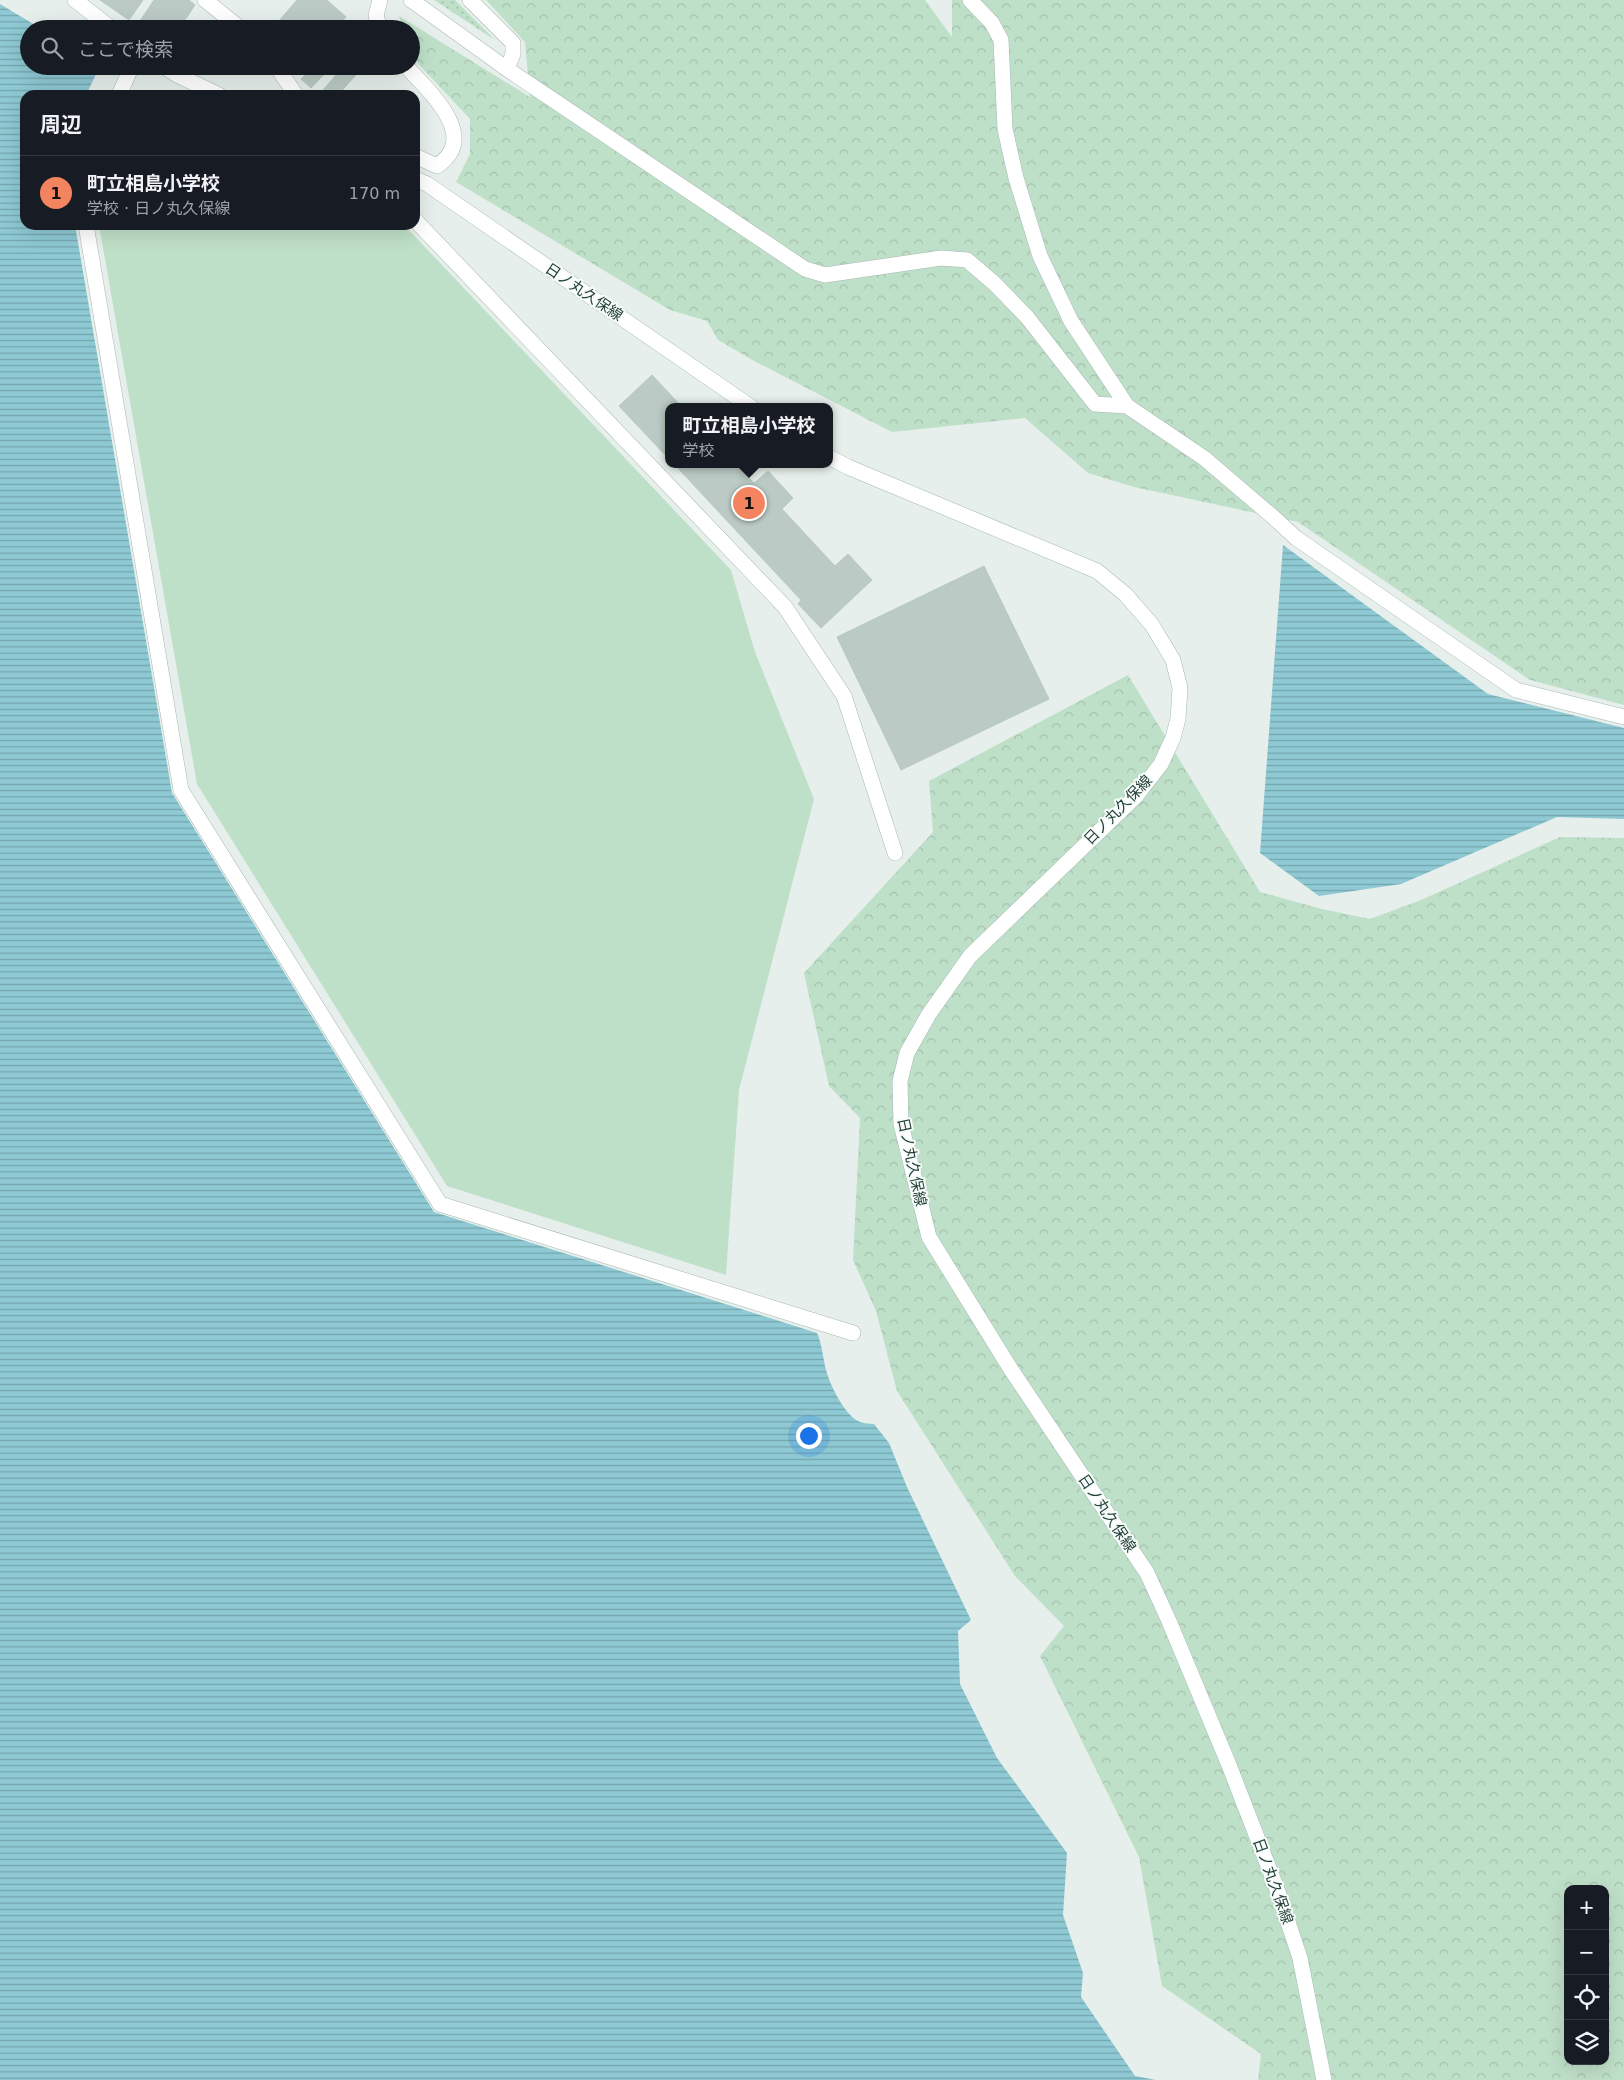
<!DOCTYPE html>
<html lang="ja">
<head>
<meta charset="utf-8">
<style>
  body { margin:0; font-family:"DejaVu Sans","Noto Sans JP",sans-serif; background:#20242c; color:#f1f3f6 }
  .controls { position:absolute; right:15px; bottom:15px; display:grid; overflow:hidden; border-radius:10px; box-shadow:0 5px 20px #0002 }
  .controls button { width:45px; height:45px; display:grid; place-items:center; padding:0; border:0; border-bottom:1px solid #363941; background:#171b24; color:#f1f3f6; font:25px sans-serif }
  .you { position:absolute; left:808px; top:1435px; width:18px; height:18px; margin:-12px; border:4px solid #fff; border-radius:50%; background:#1a73e8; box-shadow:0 0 0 8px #1a73e833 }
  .badge { display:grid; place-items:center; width:32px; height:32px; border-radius:50%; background:#f4845f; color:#111; font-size:16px; font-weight:700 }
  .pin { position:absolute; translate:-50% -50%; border:2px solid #fff; box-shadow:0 1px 5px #0006 }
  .popup { position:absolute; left:665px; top:403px; width:168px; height:65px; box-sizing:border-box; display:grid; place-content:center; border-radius:10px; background:#171b24; filter:drop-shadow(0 1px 4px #0005); font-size:16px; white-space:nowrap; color:#9ea1a6 }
  .popup b { font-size:19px; color:#f1f3f6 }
  .popup::after { content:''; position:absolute; left:50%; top:100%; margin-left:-10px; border:10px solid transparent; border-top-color:#171b24 }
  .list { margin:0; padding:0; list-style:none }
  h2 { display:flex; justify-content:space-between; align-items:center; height:65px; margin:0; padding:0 20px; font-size:21px }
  h2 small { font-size:16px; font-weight:400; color:#9ea1a6 }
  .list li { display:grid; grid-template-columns:32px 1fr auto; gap:15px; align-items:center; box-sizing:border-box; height:75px; padding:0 20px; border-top:1px solid #363941 }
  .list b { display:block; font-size:19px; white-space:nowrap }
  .list p { margin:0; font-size:16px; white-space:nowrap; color:#9ea1a6 }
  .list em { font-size:16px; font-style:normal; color:#9ea1a6 }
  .icon { flex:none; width:28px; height:28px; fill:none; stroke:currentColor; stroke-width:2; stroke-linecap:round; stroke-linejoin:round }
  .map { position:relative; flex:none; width:1624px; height:2080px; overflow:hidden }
  .search { position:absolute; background:#171b24; box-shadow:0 5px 20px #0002; left:20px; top:20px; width:400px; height:55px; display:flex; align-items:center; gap:12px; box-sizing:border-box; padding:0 18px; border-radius:28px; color:#9ea1a6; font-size:19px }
  .panel { position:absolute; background:#171b24; box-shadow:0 5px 20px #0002; left:20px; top:90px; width:400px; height:140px; border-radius:15px }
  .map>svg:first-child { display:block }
  .grass { fill:url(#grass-dots) }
  .forest { fill:url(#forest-crowns); fill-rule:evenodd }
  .park { fill:#bfe0c8 }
  .water { fill:url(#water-rules) }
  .building { fill:#bbcac4; stroke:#b8c9c2 }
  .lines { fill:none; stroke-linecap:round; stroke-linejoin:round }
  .lane-casing { stroke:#a8b8b2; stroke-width:16 }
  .street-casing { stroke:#a8b8b2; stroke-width:16 }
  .secondary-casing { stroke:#a4bbb3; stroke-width:16 }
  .lane { stroke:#fff; stroke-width:15 }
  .street { stroke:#fff; stroke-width:15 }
  .secondary { stroke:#fff; stroke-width:15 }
  .labels { text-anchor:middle; stroke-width:4; stroke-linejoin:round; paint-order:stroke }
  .street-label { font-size:15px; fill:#24423a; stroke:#f7fbf9 }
</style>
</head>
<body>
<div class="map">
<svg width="1624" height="2080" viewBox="0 0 1624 2080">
  <defs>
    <pattern id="grass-dots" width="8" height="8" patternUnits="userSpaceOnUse" patternTransform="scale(1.25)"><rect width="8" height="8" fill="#bfe0c8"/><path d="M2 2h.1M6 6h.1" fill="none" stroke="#a4c1ad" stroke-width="1.8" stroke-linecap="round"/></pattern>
    <pattern id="forest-crowns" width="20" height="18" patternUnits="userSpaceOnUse" patternTransform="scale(1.25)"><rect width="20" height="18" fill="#bfe0c8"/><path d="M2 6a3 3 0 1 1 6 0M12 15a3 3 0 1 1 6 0" fill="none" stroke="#a4c1ad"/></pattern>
    <pattern id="water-rules" width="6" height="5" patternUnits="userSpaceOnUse" patternTransform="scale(1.25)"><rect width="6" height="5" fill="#8ec9d4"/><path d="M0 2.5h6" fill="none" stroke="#74a5ad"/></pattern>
  </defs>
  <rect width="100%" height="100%" fill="#e6efeb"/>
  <path class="grass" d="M434 0H455L495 40Z"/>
  <path class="forest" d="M486 0H925L952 37V0H1624V705L1530 680 1298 522 1134 487 1088 473 1025 418 892 432 754 361 718 340 707 321 670 310 456 182 470 154V119L411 56V29H402L399 16 530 97 525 42Z
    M1128 675 1260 892 1322 909 1370 919 1421 900 1560 837 1624 838V2080H1258L1261 2054 1162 1986 1139 1857 1040 1656 1064 1626 1015 1576 897 1391 876 1311 853 1260 860 1118 829 1086 804 973 933 832 929 781ZM1568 1889H1605V2061H1568Z"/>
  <path class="park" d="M99 225H404L731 570 755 652 814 799 739 1090 726 1275 447 1186 197 784Z"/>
  <path class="water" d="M0 4 40 28 81 24 87 29H29V66H100L86 95H25V225H75L172 793 434 1212 817 1333C822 1344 823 1358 826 1370 830 1385 843 1411 856 1420 861 1423 868 1424 874 1424L889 1443 907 1487 971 1620 958 1631 960 1684 997 1758 1067 1853 1063 1915 1083 1973 1081 1997 1135 2076 1156 2080H0Z
    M1283 545 1488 694 1624 728V819L1557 817 1401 884 1319 896 1260 853Z"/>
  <path class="building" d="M100 0H143L129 20Z
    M154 0H189L195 5 179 29H173L163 22 159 29H138L136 27Z
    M297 0H327L346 17 335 29H272Z
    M303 66H360L362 68 338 95H326L322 91 338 73 331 67 311 88 301 79 309 71Z
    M652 375 682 407H669V459L619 406Z
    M674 464H736L754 483 768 471 793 498 782 509 835 566 848 554 872 580 821 628 798 604 801 600Z
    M984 566 1049 699 901 770 837 637Z"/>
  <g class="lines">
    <g class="lane-casing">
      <path id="lane" d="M119 95 132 66
        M415 220 785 607 844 696 895 853
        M86 225 181 790 440 1204 853 1333"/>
    </g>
    <g class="street-casing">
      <path id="street" d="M205 0 241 29
        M380 0 376 15 380 29
        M411 0 507 69 805 269 825 275 941 258 967 260 995 284 1027 317 1095 404 1127 406
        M470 0 513 43V54L507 69
        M970 0 992 23 1001 40 1005 129 1016 178 1040 256 1071 321 1127 406 1204 458 1272 516 1296 538 1516 690 1624 717
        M276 66 296 95
        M406 66C428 91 481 136 437 166L415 156"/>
    </g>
    <g class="secondary-casing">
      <path id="secondary" d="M75 0 112 29
        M163 66 177 75 219 95
        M415 179 427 184 751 407
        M829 457 848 467 1097 571 1125 594 1152 625 1173 660 1180 688 1178 719 1173 738 1161 764 1137 795 970 956 929 1014 907 1053 900 1081 901 1124 929 1237 1010 1368 1147 1573 1169 1621 1229 1765 1277 1889 1300 1958 1324 2080"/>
    </g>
    <use href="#lane" class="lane"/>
    <use href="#street" class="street"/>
    <use href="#secondary" class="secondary"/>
  </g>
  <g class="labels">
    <g class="street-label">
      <text transform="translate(584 292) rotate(34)" y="5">日ノ丸久保線</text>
      <text transform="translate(1118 810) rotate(-46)" y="5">日ノ丸久保線</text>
      <text transform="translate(912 1162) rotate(78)" y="5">日ノ丸久保線</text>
      <text transform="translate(1107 1513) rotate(56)" y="5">日ノ丸久保線</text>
      <text transform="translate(1273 1881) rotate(70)" y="5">日ノ丸久保線</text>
    </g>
  </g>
</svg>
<div class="controls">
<button>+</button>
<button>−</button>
<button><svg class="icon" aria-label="locate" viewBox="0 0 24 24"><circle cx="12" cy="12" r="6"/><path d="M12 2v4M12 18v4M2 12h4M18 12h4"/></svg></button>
<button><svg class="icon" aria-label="layers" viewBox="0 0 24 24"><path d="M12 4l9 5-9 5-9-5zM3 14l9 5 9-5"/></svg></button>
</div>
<div class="you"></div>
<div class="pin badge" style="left:749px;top:503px">1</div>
<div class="popup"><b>町立相島小学校</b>学校</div>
<div class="search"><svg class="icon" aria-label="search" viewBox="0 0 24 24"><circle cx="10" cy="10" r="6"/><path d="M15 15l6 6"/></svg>ここで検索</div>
<section class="panel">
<h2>周辺<small></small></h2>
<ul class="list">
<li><span class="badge">1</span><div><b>町立相島小学校</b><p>学校 · 日ノ丸久保線</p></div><em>170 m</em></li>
</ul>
</section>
</div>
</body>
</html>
